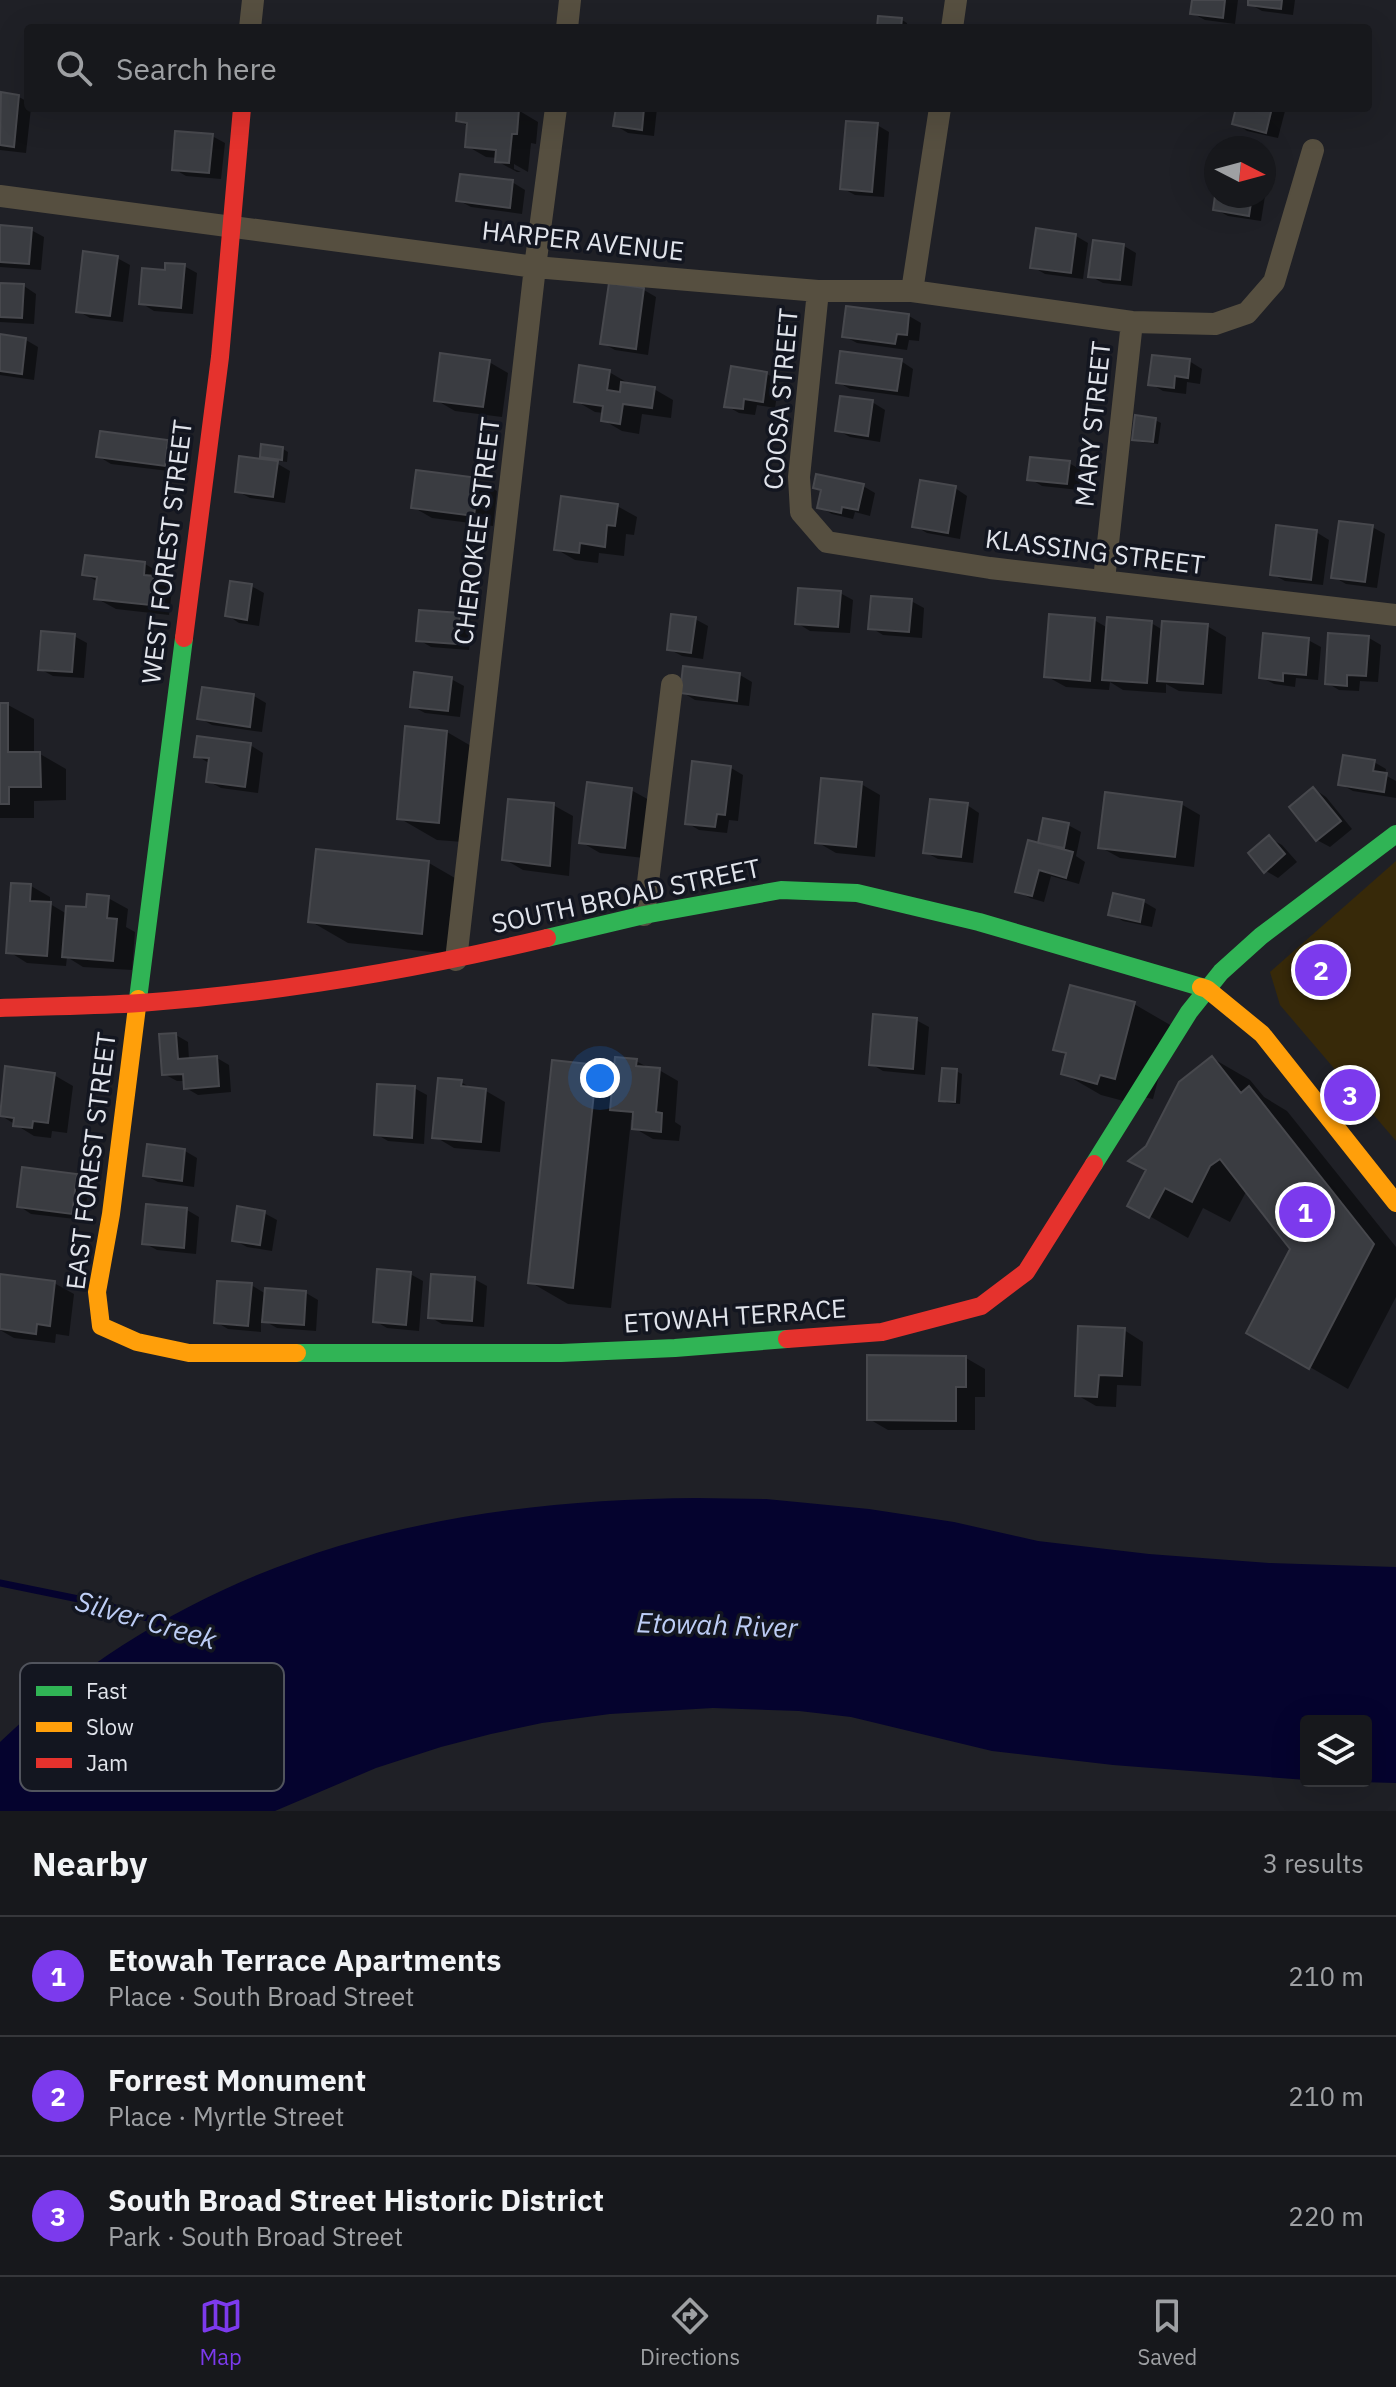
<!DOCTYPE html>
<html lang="en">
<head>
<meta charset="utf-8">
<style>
  body { margin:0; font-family:"IBM Plex Sans",sans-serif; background:#242529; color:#f1f3f6 }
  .controls { position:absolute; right:24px; bottom:24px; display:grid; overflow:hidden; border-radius:8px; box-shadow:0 8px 32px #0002 }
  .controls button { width:72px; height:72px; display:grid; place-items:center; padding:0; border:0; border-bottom:2px solid #36373b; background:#17181c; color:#f1f3f6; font:40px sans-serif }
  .compass { position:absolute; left:1204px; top:136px; width:72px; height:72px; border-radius:50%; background:#17181c; box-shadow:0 8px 32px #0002; rotate:96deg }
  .you { position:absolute; left:600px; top:1078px; width:28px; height:28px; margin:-20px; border:6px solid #fff; border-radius:50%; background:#1a73e8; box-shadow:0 0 0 12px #1a73e833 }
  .badge { display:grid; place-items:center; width:52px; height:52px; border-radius:50%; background:#7c3aed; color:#fff; font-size:26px; font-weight:700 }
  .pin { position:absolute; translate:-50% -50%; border:4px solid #fff; box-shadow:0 2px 8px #0006 }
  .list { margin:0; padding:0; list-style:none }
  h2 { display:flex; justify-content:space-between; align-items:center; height:104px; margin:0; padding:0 32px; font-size:34px }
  h2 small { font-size:26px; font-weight:400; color:#9ea0a3 }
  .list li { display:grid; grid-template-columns:52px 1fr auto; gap:24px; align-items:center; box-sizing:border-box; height:120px; padding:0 32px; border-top:2px solid #36373b }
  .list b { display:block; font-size:30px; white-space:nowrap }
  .list p { margin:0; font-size:26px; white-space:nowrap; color:#9ea0a3 }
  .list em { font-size:26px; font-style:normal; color:#9ea0a3 }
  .icon { flex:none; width:44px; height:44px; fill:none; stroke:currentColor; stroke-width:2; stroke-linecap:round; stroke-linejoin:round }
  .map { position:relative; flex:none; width:1396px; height:1811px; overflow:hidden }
  .search { position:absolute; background:#17181c; box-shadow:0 8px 32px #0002; left:24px; right:24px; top:24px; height:88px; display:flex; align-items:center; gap:20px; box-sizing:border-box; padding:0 28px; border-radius:8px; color:#9ea0a3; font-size:30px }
  .sheet { height:464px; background:#17181c }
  nav { display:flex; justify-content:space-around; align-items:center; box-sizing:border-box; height:112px; border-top:2px solid #36373b; background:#17181c; font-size:22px; color:#9ea0a3 }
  nav a { display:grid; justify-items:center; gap:4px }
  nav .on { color:#7c3aed }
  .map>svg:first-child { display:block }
  .green { fill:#372909 }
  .water { fill:#05032e }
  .shadow { fill:#0007 }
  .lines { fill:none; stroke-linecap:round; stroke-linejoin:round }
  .stream { stroke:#05032e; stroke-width:7 }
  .building { fill:#3a3c41; stroke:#47484d; stroke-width:2 }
  .street { stroke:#564f40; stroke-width:22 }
  .fast { stroke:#30b455; stroke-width:18 }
  .slow { stroke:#ff9f0a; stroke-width:18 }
  .jam { stroke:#e5322d; stroke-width:18 }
  .labels { text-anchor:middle; stroke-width:7; stroke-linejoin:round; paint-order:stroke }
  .street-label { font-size:26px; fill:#e1e4eb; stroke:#131620 }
  .water-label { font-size:28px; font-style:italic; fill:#bdcdf5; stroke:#131620 }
  .key { fill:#131620; stroke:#51545d; stroke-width:2 }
  .key-label { font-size:22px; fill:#e1e4eb }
</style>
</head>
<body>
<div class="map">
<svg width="1396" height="1811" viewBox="0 0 1396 1811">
  <rect width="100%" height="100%" fill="#1f2026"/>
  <path class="green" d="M1396 861V1141L1280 1005 1270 972Z"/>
  <path class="water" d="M697 1498 766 1499 869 1509 954 1522 1038 1541 1149 1554 1269 1563 1396 1567V1783L1322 1781H1366V1721H1306V1780L1113 1765 992 1751 851 1717 799 1711 713 1708 610 1714 542 1723 491 1734 441 1747 376 1768 275 1811H0V1742C196 1556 433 1500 697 1498Z"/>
  <path class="shadow" d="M1194 0H1238L1235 24 1205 20 1192 13Z
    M1250 0H1295L1293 15 1262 11 1250 4Z
    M902 20 907 23V28H879Z
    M2 95 19 97 28 102V108H31L26 153 0 150V109Z
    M459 108H501L518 110 538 122 536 144 531 143 528 172 514 164V169L521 172H517L497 161 498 158 486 157 467 146 469 127 458 120Z
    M618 108H657L654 136 628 133 615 125Z
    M1239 108H1280L1285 111 1278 138 1247 131 1235 123Z
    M877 125 889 132 884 197 855 195 842 188Z
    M212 136 225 143 221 179 186 176 174 169Z
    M512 182 525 190 522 214 471 207 458 200Z
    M1264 189 1266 190 1261 221 1228 216 1215 209 1217 196H1264Z
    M0 227 31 230 44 237 41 270 0 267Z
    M1076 236 1088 243 1083 279 1045 274 1033 267Z
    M1124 246 1136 253 1132 286 1103 283 1090 276Z
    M117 258 130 265 123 322 90 318 78 311Z
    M184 266 197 273 193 314 154 311 141 303 167 272Z
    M0 285 24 286 36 294 34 324 0 322Z
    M644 290 656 297 648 355 615 350 602 343Z
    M909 316 921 323 919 341 909 340 907 350 857 343 844 336Z
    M0 336 26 340 38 347 34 380 0 375Z
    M901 361 913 369 909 397 850 389 838 382Z
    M1189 361 1202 369 1200 384 1187 382 1186 394 1163 391 1151 384Z
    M489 362 508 373 502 417 455 411 436 400Z
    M609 372 628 383V385L654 389 673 400 671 418 642 414 639 434 622 431 603 420 604 413 595 412 576 401Z
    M767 374 779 381 775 408 757 405 755 415 739 413 727 406Z
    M872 402 885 410 880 442 850 437 837 430Z
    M1155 420 1161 423 1158 444 1140 442 1134 438Z
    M167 442 180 449 177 472 111 464 98 456Z
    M283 449 288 452 287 462 271 460 290 471 285 503 250 498 237 491 274 463 262 456Z
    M1069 463 1081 470 1079 490 1042 486 1029 478Z
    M478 480 497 491 493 526 432 518 413 507Z
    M863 486 875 493 870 516 855 512 853 519 832 514 819 507 823 491 815 487Z
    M955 488 967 496 960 539 927 533 915 526Z
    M617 506 637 517 634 535 626 534 624 556 599 553 598 563 575 560 556 549Z
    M1372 527 1385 534 1377 588 1346 584 1334 577Z
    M1316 532 1329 540 1323 585 1285 581 1272 574Z
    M145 564 164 575 163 584 172 590 169 615 116 609 96 598 98 582 85 574Z
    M251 586 264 593 259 626 239 623 227 615Z
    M840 593 853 600 850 633 810 631 797 623Z
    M911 601 924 608 922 638 883 635 870 627Z
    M459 615 472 622 469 650 431 647 419 640Z
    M695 619 708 626 703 659 682 656 669 649Z
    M1094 620 1108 628 1151 623 1163 630 1207 626 1226 637 1222 694 1179 691 1166 684V693L1123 690 1110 682 1109 690 1066 687 1046 676Z
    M74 636 87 643 84 678 53 676 40 669Z
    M1369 638 1381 645 1378 682 1360 681 1359 691 1339 690 1327 683Z
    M1308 640 1321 647 1318 680 1296 678 1295 687 1274 684 1261 677Z
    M740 675 752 682 749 706 695 700 682 692Z
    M451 679 464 686 460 717 425 713 412 706Z
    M203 689 254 696 266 703 262 732 212 725 199 718Z
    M0 705H8L34 719V754H40L66 769V800L34 801V818H0Z
    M447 732 485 754 476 843 437 840 399 818Z
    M250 745 263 753 258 793 221 788 208 781 209 763 197 756Z
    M1374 762 1386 769 1385 775 1396 781V798L1353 791 1340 784Z
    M731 768 743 775 738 821 729 820 727 833 699 830 687 823Z
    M861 784 880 795 875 857 836 853 817 842Z
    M1314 789 1326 797 1352 829 1330 847 1317 840Z
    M631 790 651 801 644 858 600 853 581 842Z
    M1181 804 1200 815 1194 867 1120 858 1100 847Z
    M553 805 573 816 569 876 523 870 504 859Z
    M967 805 979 813 973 863 938 859 925 852Z
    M1068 825 1081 832 1076 856 1085 862 1079 884 1051 876 1044 902 1030 898 1017 891 1039 846Z
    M1269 838 1282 845 1297 862 1278 878 1266 871Z
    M318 851 429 863 467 885 459 955 348 943 310 921Z
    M31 886 50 897V904L67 914 88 909 108 898 128 909 126 927 135 932 132 970 83 967 67 957 66 966 27 963 8 951Z
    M1144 902 1156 909 1152 927 1123 921 1111 914Z
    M1134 1004 1172 1026 1153 1099 1138 1096 1135 1104 1101 1095 1063 1073 1067 1056 1055 1049Z
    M916 1020 929 1027 925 1075 883 1071 871 1064Z
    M176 1035 188 1042 189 1060 217 1058 229 1065 231 1092 198 1095 186 1088 185 1081H177L164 1074Z
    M1212 1058 1250 1080 1264 1097 1287 1111 1396 1247V1297L1348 1389 1249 1332 1292 1249 1247 1190 1230 1222 1203 1208 1188 1238 1130 1205 1148 1170V1147Z
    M636 1061 651 1069 659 1070 678 1081 675 1122 681 1126 679 1141 653 1139 634 1128 635 1120H631L611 1308 568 1304 530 1282 596 1067 615 1078Z
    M6 1068 54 1075 73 1086 67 1133 52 1131 51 1138 34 1136 0 1115Z
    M956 1071 962 1074 960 1104 947 1103 941 1100Z
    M461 1082 474 1090 486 1091 505 1102 500 1152 454 1148 434 1136Z
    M414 1088 427 1095 424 1144 388 1141 376 1134Z
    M185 1151 197 1158 194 1187 158 1182 145 1175Z
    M76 1176 89 1183 84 1220 31 1214 19 1206Z
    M187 1210 199 1217 196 1254 157 1250 144 1243Z
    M264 1213 277 1220 272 1251 247 1247 234 1240Z
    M410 1274 423 1281 419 1331 387 1328 375 1321Z
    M474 1279 487 1286 484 1327 442 1324 430 1317Z
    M0 1282 54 1283 74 1294 69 1336 56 1334 55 1343 14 1338 0 1330Z
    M251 1285 266 1294 306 1293 318 1300 316 1331 277 1328 261 1319V1332L228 1329 216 1322Z
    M1124 1330 1143 1342 1141 1386 1117 1385 1116 1407 1096 1406 1077 1395Z
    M966 1358 985 1369V1397H975V1430H888L869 1419Z"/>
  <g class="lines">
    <path class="stream" d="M0 1583 103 1604 169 1625"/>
  </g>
  <path class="building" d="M1192 0H1225L1223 18 1190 14Z
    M1248 0H1282L1281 9 1248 5Z
    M878 16 902 18 901 28H877Z
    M1 92 19 95 14 147 0 145Z
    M457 108 519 109 517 134H512L509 163 495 162 496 150 465 147 467 123 456 121Z
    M616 108H644L642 130 613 126Z
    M1236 108H1272L1266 133 1232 124Z
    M846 121 878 123 872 192 840 189Z
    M175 131 213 134 209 173 172 170Z
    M460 174 513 180 510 208 456 201Z
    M1216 189V196H1252L1249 216 1213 210Z
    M0 225 32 228 29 264 0 262Z
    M1036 228 1076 234 1071 273 1030 268Z
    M1093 240 1124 244 1120 280 1088 277Z
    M83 251 118 256 110 316 76 312Z
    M165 263 185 264 181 308 139 304 142 268 165 270Z
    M0 283 24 284 22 318 0 317Z
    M609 283 644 288 636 349 600 344Z
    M846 306 909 314 907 335 897 334 895 344 842 337Z
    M0 334 26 338 22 374 0 371Z
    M840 351 902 359 897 391 836 383Z
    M440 353 490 360 483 407 434 401Z
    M1152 355 1190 359 1188 378 1175 376 1174 388 1148 385Z
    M579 365 610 370 607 390 620 392 621 382 655 387 652 408 623 404 620 424 601 421 603 406 574 402Z
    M731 366 767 372 763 402 744 399 743 409 724 407Z
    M840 396 873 400 868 436 835 431Z
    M1135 415 1156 418 1153 442 1132 440Z
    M100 431 168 440 165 466 96 457Z
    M261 444 283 447 282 460 260 457Z
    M239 456 278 461 273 497 235 492Z
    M1030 457 1070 461 1067 484 1027 480Z
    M416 470 479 478 474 516 411 508Z
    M816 474 864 484 858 510 842 507 841 513 817 508 821 490 813 488Z
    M920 480 956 486 948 533 912 527Z
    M561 496 618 504 615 526 607 525 605 547 580 543 579 553 554 550Z
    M1339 521 1373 525 1365 582 1331 578Z
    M1276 525 1317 530 1311 580 1270 575Z
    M85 555 145 562 144 575 154 576 150 605 94 599 97 577 82 575Z
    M230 581 252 584 247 620 225 616Z
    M798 588 841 591 838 627 795 624Z
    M871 596 912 599 909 632 868 629Z
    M419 610 460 613 457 644 416 641Z
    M671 614 696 617 691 653 667 650Z
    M1049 614 1095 618 1090 681 1044 677Z
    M1107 617 1152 621 1147 683 1102 680Z
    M1162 621 1208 624 1203 684 1157 681Z
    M41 631 75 634 72 672 38 670Z
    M1263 633 1309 638 1306 675 1283 673V681L1259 678Z
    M1328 633 1369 636 1366 676 1347 675V686L1325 684Z
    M683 666 740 673 737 701 680 693Z
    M414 672 452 677 448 711 410 707Z
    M202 687 254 694 250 727 197 719Z
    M0 703H8V752H40L41 787H9V804H0Z
    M405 726 447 731 439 823 397 819Z
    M197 736 251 743 245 787 206 782 209 758 194 757Z
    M1343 755 1375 760 1373 771 1387 773 1384 792 1338 785Z
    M692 761 731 766 725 815 717 814 715 827 685 824Z
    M821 778 862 782 856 847 815 843Z
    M587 782 632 788 625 848 579 843Z
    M1313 787 1341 821 1316 841 1289 807Z
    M1105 792 1182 802 1175 857 1098 848Z
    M508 799 554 803 550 866 502 860Z
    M930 799 968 803 961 857 923 853Z
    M1043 818 1069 823 1064 848 1038 843Z
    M1269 835 1285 854 1264 873 1248 853Z
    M1028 840 1073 852 1066 878 1039 870 1032 896 1015 892Z
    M316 849 429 861 422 934 308 922Z
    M11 883 31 884 30 901 51 902 47 956 6 953Z
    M1113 893 1144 900 1140 922 1108 915Z
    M87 894 109 896 107 918 117 919 113 961 62 957 66 906 86 907Z
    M1070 985 1135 1002 1115 1079 1100 1075 1097 1084 1061 1074 1066 1053 1053 1050Z
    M873 1014 917 1018 913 1069 869 1065Z
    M176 1033 178 1059 217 1056 219 1086 184 1089 183 1074 162 1075 159 1034Z
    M1212 1056 1241 1093 1249 1086 1374 1244 1309 1369 1246 1333 1290 1249 1220 1159 1210 1166 1192 1202 1165 1188 1149 1218 1127 1206 1146 1170 1128 1161 1146 1146 1179 1082Z
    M615 1057 637 1059 636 1066 660 1068 656 1112 662 1113 661 1132 632 1129 633 1112 610 1110Z
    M552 1060 597 1065 573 1288 528 1283Z
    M5 1066 55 1073 48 1123 33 1121 32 1128 13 1126 14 1118 0 1116Z
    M942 1068 957 1069 955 1102 939 1101Z
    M438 1078 462 1080 461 1086 486 1089 481 1142 432 1138Z
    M377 1084 415 1086 412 1138 374 1135Z
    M147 1144 185 1149 182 1181 143 1176Z
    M22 1167 77 1174 72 1214 17 1207Z
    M146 1204 187 1208 184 1248 142 1244Z
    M237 1206 265 1211 260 1245 232 1241Z
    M377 1269 411 1272 406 1325 373 1322Z
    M0 1274 55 1281 50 1326 37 1324 36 1334 0 1329Z
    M431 1274 475 1277 472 1321 428 1318Z
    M217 1281 252 1283 248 1326 214 1323Z
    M265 1288 306 1291 304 1325 262 1322Z
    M1078 1326 1125 1328 1122 1376 1099 1375 1097 1397 1075 1396Z
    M867 1355 966 1356V1387H956V1421L867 1420Z"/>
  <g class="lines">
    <path class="street" d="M250 28 253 0
      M567 28 570 0
      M952 28 956 0
      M0 196 535 267 818 291H912L1132 322 1215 324 1247 313 1274 282 1313 150
      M818 291 799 477 801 512 827 542 990 568 1396 615
      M912 291 940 108
      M1104 580 1132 322
      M644 915 672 685
      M456 960 535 267 556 108"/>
    <path class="fast" d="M547 938 644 915 781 890 857 893 979 922 1201 987
      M138 999 184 638
      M1094 1164 1189 1012 1221 972 1261 936 1396 834
      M297 1353H561L675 1348 787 1339"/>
    <path class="slow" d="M1201 987 1207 989 1262 1034 1396 1203
      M138 999 111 1214 97 1292 101 1326 137 1342 189 1353H297"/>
    <path class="jam" d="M184 638 220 357 242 108
      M0 1008C46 1006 93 1006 140 1003 277 993 414 970 547 938
      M787 1339 882 1332 981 1306 1026 1272 1094 1164"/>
  </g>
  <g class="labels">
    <g class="street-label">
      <text transform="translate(583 241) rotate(6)" y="9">HARPER AVENUE</text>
      <text transform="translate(781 399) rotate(-85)" y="9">COOSA STREET</text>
      <text transform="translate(1093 424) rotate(-84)" y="9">MARY STREET</text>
      <text transform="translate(477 531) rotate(-83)" y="9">CHEROKEE STREET</text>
      <text transform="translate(167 552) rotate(-83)" y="9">WEST FOREST STREET</text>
      <text transform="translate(1095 552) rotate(7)" y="9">KLASSING STREET</text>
      <text transform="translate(626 896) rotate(-12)" y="9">SOUTH BROAD STREET</text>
      <text transform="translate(91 1161) rotate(-83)" y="9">EAST FOREST STREET</text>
      <text transform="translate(735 1316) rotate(-4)" y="9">ETOWAH TERRACE</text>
    </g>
    <g class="water-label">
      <text transform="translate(146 1620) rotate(16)" y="10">Silver Creek</text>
      <text transform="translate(717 1625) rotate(2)" y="10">Etowah River</text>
    </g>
  </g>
  <rect x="20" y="1663" width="264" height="128" rx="12" class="key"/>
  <rect x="36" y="1686" width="36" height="10" fill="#30b455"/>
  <rect x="36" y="1722" width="36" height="10" fill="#ff9f0a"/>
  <rect x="36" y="1758" width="36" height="10" fill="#e5322d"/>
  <g class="key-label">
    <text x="86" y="1699">Fast</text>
    <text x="86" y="1735">Slow</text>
    <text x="86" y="1771">Jam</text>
  </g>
</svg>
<div class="controls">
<button><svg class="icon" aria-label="layers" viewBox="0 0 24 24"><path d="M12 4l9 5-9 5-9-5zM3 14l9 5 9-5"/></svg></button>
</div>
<svg class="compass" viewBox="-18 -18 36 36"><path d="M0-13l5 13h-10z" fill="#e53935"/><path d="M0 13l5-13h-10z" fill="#9ea0a3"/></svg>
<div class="you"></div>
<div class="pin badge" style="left:1305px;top:1212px">1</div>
<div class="pin badge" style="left:1321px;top:970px">2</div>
<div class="pin badge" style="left:1350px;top:1095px">3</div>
<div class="search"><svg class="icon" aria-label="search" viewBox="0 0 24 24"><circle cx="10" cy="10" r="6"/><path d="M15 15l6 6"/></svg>Search here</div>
</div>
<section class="sheet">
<h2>Nearby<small>3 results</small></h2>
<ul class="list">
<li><span class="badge">1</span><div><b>Etowah Terrace Apartments</b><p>Place · South Broad Street</p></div><em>210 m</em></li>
<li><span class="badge">2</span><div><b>Forrest Monument</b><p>Place · Myrtle Street</p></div><em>210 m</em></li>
<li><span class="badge">3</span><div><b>South Broad Street Historic District</b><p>Park · South Broad Street</p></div><em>220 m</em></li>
</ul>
</section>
<nav>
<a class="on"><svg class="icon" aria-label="map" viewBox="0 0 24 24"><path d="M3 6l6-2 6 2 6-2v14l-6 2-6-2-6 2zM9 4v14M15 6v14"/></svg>Map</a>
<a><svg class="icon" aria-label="directions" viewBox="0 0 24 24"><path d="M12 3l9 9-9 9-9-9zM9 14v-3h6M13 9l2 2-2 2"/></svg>Directions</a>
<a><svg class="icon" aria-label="saved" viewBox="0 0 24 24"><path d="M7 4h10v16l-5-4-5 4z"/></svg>Saved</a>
</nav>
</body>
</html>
